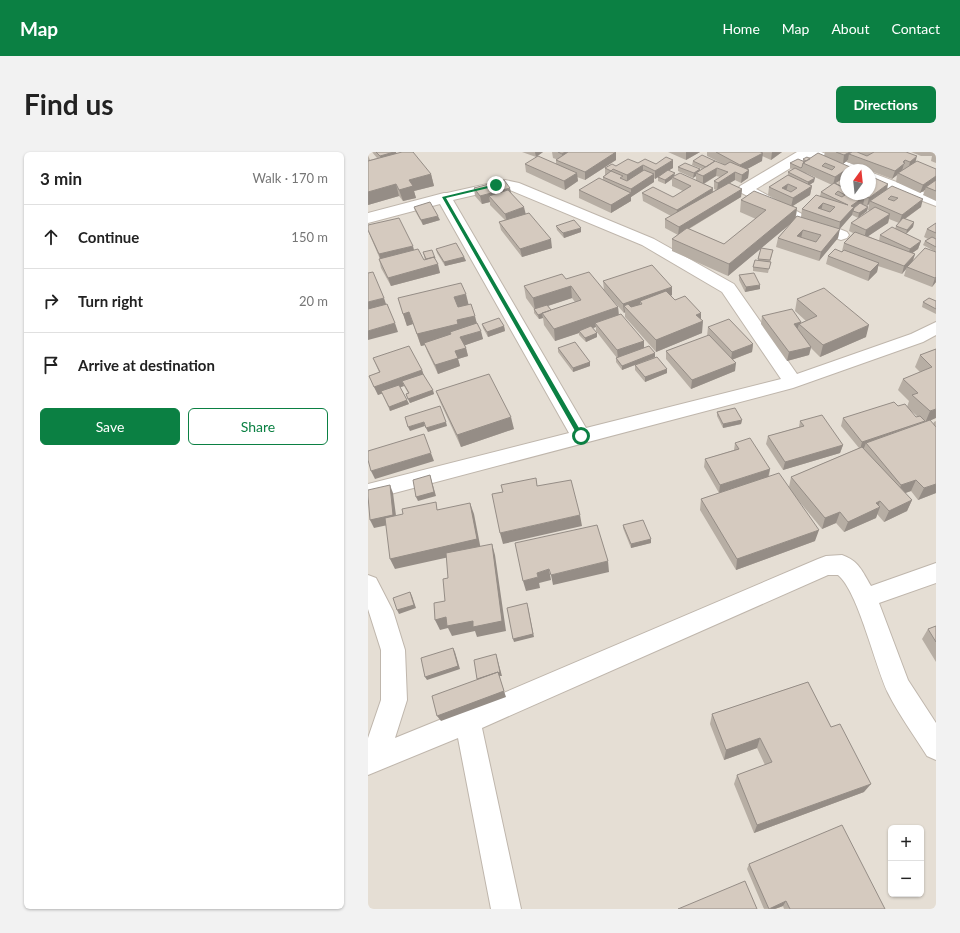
<!DOCTYPE html>
<html lang="en">
<head>
<meta charset="utf-8">
<style>
  body { margin:0; font-family:Lato,sans-serif; background:#f2f2f2; color:#222 }
  .controls { position:absolute; right:12px; bottom:12px; display:grid; overflow:hidden; border-radius:6px; box-shadow:0 1px 3px #0004 }
  .controls button { width:36px; height:36px; display:grid; place-items:center; padding:0; border:0; border-bottom:1px solid #e0e0e0; background:#fff; color:#222; font:20px sans-serif }
  .compass { position:absolute; left:472px; top:12px; width:36px; height:36px; border-radius:50%; background:#fff; box-shadow:0 1px 3px #0004; rotate:15deg }
  .stop { position:absolute; width:12px; height:12px; margin:-9px; border:3px solid #0b8043; border-radius:50%; background:#fff }
  .stop.end { background:#0b8043; border-color:#fff; box-shadow:0 1px 4px #0008 }
  .list { margin:0; padding:0; list-style:none }
  h2 { display:flex; justify-content:space-between; align-items:center; height:52px; margin:0; padding:0 16px; font-size:17px }
  h2 small { font-size:13px; font-weight:400; color:#767676 }
  .list li { display:grid; grid-template-columns:26px 1fr auto; gap:12px; align-items:center; box-sizing:border-box; height:64px; padding:0 16px; border-top:1px solid #e0e0e0 }
  .list b { display:block; font-size:15px; white-space:nowrap }
  .list em { font-size:13px; font-style:normal; color:#767676 }
  .actions { display:flex; gap:8px; padding:12px 16px }
  .actions a { flex:1; padding:9px 0; border:1px solid #0b8043; border-radius:6px; text-align:center; font-size:14px; color:#0b8043 }
  .actions .main { background:#0b8043; color:#fff }
  .icon { flex:none; width:22px; height:22px; fill:none; stroke:currentColor; stroke-width:2; stroke-linecap:round; stroke-linejoin:round }
  .map { position:relative; flex:none; width:568px; height:757px; overflow:hidden; border-radius:6px }
  header { display:flex; align-items:center; gap:24px; box-sizing:border-box; height:56px; padding:0 20px; background:#0b8043; color:#fff }
  header strong { font-size:19px }
  nav { display:flex; gap:22px; margin-inline-start:auto; font-size:14px }
  .intro { display:flex; align-items:center; justify-content:space-between; box-sizing:border-box; height:96px; padding:0 24px }
  h1 { margin:0; font-size:28px }
  .button { padding:10px 18px; border-radius:6px; background:#0b8043; color:#fff; font-size:14px; font-weight:700 }
  main { display:flex; gap:24px; padding:0 24px }
  aside { flex:1; background:#fff; border-radius:6px; box-shadow:0 1px 3px #0004 }
  .map>svg:first-child { display:block }
  .residential { fill:#e5ded4; fill-rule:evenodd }
  .lines { fill:none; stroke-linecap:round; stroke-linejoin:round }
  .minor-casing { stroke:#bfb6ac; stroke-width:2 }
  .tertiary-casing { stroke:#bfb6ac; stroke-width:2 }
  .minor { fill:#fff; fill-rule:evenodd }
  .tertiary { fill:#fff; fill-rule:evenodd }
  .wall { fill:#b7aea4; fill-rule:evenodd }
  .shaded-wall { fill:#958d86 }
  .building { fill:#d5cabf; stroke:#958d86; fill-rule:evenodd }
  .route { fill:#0b8043 }
</style>
</head>
<body>
<header>
<strong>Map</strong>
<nav><a>Home</a><a>Map</a><a>About</a><a>Contact</a></nav>
</header>
<div class="intro"><h1>Find us</h1><a class="button">Directions</a></div>
<main>
<aside>
<h2>3 min<small>Walk · 170 m</small></h2>
<ul class="list">
<li><svg class="icon" aria-label="ahead" viewBox="0 0 24 24"><path d="M12 20V5M6 11l6-6 6 6"/></svg><div><b>Continue</b></div><em>150 m</em></li>
<li><svg class="icon" aria-label="right" viewBox="0 0 24 24"><path d="M7 20v-9h11M14 6l5 5-5 5"/></svg><div><b>Turn right</b></div><em>20 m</em></li>
<li><svg class="icon" aria-label="arrive" viewBox="0 0 24 24"><path d="M6 21V4h12l-3 4 3 4H6"/></svg><div><b>Arrive at destination</b></div></li>
</ul>
<div class="actions"><a class="main">Save</a><a>Share</a></div>
</aside>
<div class="map">
<svg width="568" height="757" viewBox="0 0 568 757">
  <rect width="100%" height="100%" fill="#f1ede6"/>
  <path class="residential" d="M0 0H568V757H0ZM478 18H502V42H478ZM523 676H553V742H523Z"/>
  <g class="lines">
    <g class="minor-casing">
      <path id="minor" d="M429 0H446L444 3 388 37 434 62 479 80 481 83 479 86 473 88 467 86 424 68 372 40 370 37 372 34Z
        M137 28 151 31 286 87 366 132 429 222 543 182 568 170V183L555 190 425 236 0 348V332L201 281 72 52 0 71V61L76 41H79ZM137 36 274 93 354 140 413 227 218 276 85 48Z
        M474 403C491 409 494 419 503 434L568 411V431L511 451 540 528 568 571V608L559 604C546 583 531 563 520 541 507 514 490 439 470 423H460L114 576 153 757H123L90 586 0 623V586L13 548V498L0 457V423L8 426 25 459 37 498 39 548 27 586 91 560 450 407 458 404Z"/>
    </g>
    <g class="tertiary-casing">
      <path id="tertiary" d="M434 0H453L492 15 494 18H478V19L436 3Z
        M502 20 568 45V54L502 29Z"/>
    </g>
    <use href="#minor" class="minor"/>
    <use href="#tertiary" class="tertiary"/>
  </g>
  <path class="wall" d="M4 0H28V1L63 22 66 34 46 39 48 46 35 49 31 44 0 53V3L2 8 9 6Z
    M154 0H175L168 5Z
    M184 0H248V8L217 28 209 25 210 29 197 38 158 20 157 12H188V7L185 6Z
    M300 0H332L318 8Z
    M339 0H414L403 8 394 4V9L379 17 381 18 380 26 373 31 367 28 361 31 374 37 373 45 321 77 356 92 388 67 372 60 373 48H410L400 43 401 35 420 23V20L425 17 422 16V11L435 9V7H442L482 15 481 18H478V42L520 32 519 37 553 55 537 67 546 70 545 75 538 82 553 89 550 97 544 101 547 102 545 109 568 100V130L564 135 536 124 538 117 534 122 510 114 509 120 500 129 458 112 460 104 474 99 476 91 485 81 481 79 483 71 502 59 500 58 501 52 499 54 500 55 499 59 490 66 484 63 471 77 470 86 451 109 408 95 410 86 422 72 360 124 304 99V87L310 83 297 76V67L303 64 275 49 274 41 305 45 315 39 304 34V27L297 32 290 29V25L294 22 287 27 286 26V30L263 45V49L243 61 211 46V38L235 28V25L237 23V16L248 14 270 11 288 12 305 8V16L300 18 307 24 328 28V24L325 26 310 19V15L332 17V18L334 17 324 13 325 9 355 12 339 4ZM438 21 464 33 453 40 452 44 434 57 433 65H428L429 56 425 54 442 43 444 34 441 33 446 30ZM348 24 352 25 346 29V37L348 38 345 40V36L336 32ZM521 67 531 71 528 74 527 77 512 83 511 89 500 84 520 71Z
    M457 0H538L548 10 568 17V49L555 43 557 38 552 41 528 30 529 23 524 27 479 10 480 8 475 12 456 4Z
    M543 0H568V11L563 9 564 4H553Z
    M106 36 143 42 157 62 184 96 154 105 133 78 131 70 137 68 122 53V50L114 52 107 44Z
    M46 55 72 68 55 73 47 59Z
    M568 71V100L555 93 557 89 560 87 556 85 559 77Z
    M0 73 46 98 56 108H57L55 100 68 110 72 121 23 134 13 116 11 107H12L0 79Z
    M188 74 213 80 196 86 189 78Z
    M393 96 404 102 400 121 385 119V115L390 108Z
    M68 97 96 105 98 109 77 114 69 101Z
    M371 123 392 137 377 140 371 128Z
    M198 127 250 155 251 163 276 189V196L287 205 299 221 277 230 267 218V213L254 218 248 210V206H249L228 179V175L225 176 229 181V185L218 190 211 183V181L187 189 176 173 175 166 171 167 166 161V157L158 146 156 134ZM204 146 207 150 183 158 180 154Z
    M235 129 304 135V143L303 144 307 148 333 167 334 181 288 200 257 165V160L256 161 236 138Z
    M30 146 100 153 109 171 115 187 97 193 98 196 100 204 90 207 92 214 70 222 59 199 57 193 53 194 45 172 39 174Z
    M429 147 498 185 452 205 443 196 441 203 419 209 393 172 394 164 433 171 438 169 427 159Z
    M568 149V162L554 155 555 150Z
    M114 172 136 174 137 179 120 185 115 176Z
    M340 175 385 192 384 200 364 208 367 219 323 237 298 207V199L339 184Z
    M190 196 222 210V214L205 220 190 200Z
    M568 197 562 269 565 272 566 270 568 269V341L550 348 543 339 537 341 544 348 539 359 516 370 509 362 508 366 476 380 468 371 454 377 426 343 447 389 368 418 332 358 333 347 376 333 351 341 336 315 337 307 366 298 367 291 402 317 401 324 421 335 423 325 491 296 473 274 475 266 530 254 548 265H550L539 255 541 249 530 238 535 227 552 220 547 215 552 203Z
    M5 206 54 218 55 222 66 242 42 251 38 242 40 241 36 234 32 235 41 252 22 259 14 241 10 243 1 224 11 220Z
    M68 239 146 277 93 295 72 250Z
    M349 260 374 268 373 272 355 276 349 264Z
    M432 269 475 293 472 301 415 318 398 292 400 284 431 275Z
    M255 373 283 391 263 396 255 376Z
    M568 474V510L554 487 560 477Z
    M440 530 496 640 386 681 366 632 369 623 397 613 389 596 356 608 342 572 344 562Z
    M381 712 517 757H416L415 754 407 757H396L379 717Z"/>
  <path class="shaded-wall" d="M26 0H28L30 8 14 12 12 4Z
    M167 0H175L168 5Z
    M197 0H211L195 10 194 2Z
    M248 0V8L217 28V20Z
    M318 0H332L318 8Z
    M404 0H414L403 8Z
    M482 0H492L487 4 481 2 480 8 475 12 476 3Z
    M395 1 394 9 372 21V13Z
    M549 4 547 12 540 18 542 10Z
    M305 8V16L287 27V19Z
    M537 8 534 19 530 21 529 23 524 27 527 19Z
    M275 13V22L259 32V23Z
    M482 15 481 18H478V25L467 31V32L465 33 467 25Z
    M349 16 348 24 335 32V24Z
    M332 17V21H328V24L325 26 326 21Z
    M381 18 380 26 373 31 374 23Z
    M367 20V28L349 39 350 31Z
    M209 21 210 29 197 38 196 29Z
    M307 21 306 25H304V27L297 32V28Z
    M63 22 66 34 46 39 48 46 35 49 31 38 41 28Z
    M286 22V30L263 45V37Z
    M568 24V30L558 35 557 38 552 41 555 33Z
    M447 26 446 30 440 34V30Z
    M28 32 31 44 0 53V40Z
    M420 32 418 40 414 36Z
    M520 32 518 40 502 49 501 52 499 54 501 46Z
    M444 34 442 43 423 55 425 46Z
    M142 36 144 44H121L122 50 114 52 112 44Z
    M345 36 344 45 308 67 309 58Z
    M374 37 373 45 310 83 311 75Z
    M263 41V49L243 61V53Z
    M497 44 495 53 485 59 484 63 471 78 472 70 483 54Z
    M555 47 553 55 531 71 534 63Z
    M455 51 453 59 450 56Z
    M156 55 158 63 139 70 137 62Z
    M500 55 499 59 490 66 491 61Z
    M429 56 427 68 360 124 361 112Z
    M522 62 520 71 496 87 498 78Z
    M70 64 72 68 55 73 53 68Z
    M546 70 545 75 538 82 539 78Z
    M213 76V80L196 86 195 81Z
    M472 77 470 86 451 109 453 100Z
    M435 78 433 86 429 84Z
    M183 87 184 96 154 105 152 97Z
    M553 89 550 97 539 105 542 97Z
    M45 94 47 102 13 111 11 102Z
    M547 102 544 111 539 115 538 117 534 122 536 114Z
    M96 105 98 109 77 114 76 110Z
    M511 111 509 120 500 129 502 120Z
    M70 112 72 121 23 134 20 126Z
    M568 125V130L564 135 567 126Z
    M392 133V137L377 140 378 135Z
    M203 134 204 146 167 158 165 146Z
    M304 135V143L274 154V152L272 149V155L261 159 256 154 257 160 256 161 255 152Z
    M98 142 101 154 89 157 86 145Z
    M16 146 19 155 0 160V150Z
    M250 155 251 167 227 171 228 175 212 180 211 179V181L187 189 186 177Z
    M41 160 45 172 39 174 35 162Z
    M174 161 175 166 171 167 170 163Z
    M333 161V170L335 169 334 181 288 200V188L328 163Z
    M107 164 110 176 83 182 82 180 83 186 56 191 57 193 53 194 49 182 89 168Z
    M433 170V173L431 172 429 179 426 172Z
    M27 171 30 180 0 188V179Z
    M501 173 498 185 452 205 455 193Z
    M136 174 137 179 120 185 119 180Z
    M113 179 115 187 95 194 92 185Z
    M229 181V185L218 190 217 186Z
    M276 189V197L250 206 249 198Z
    M385 192 384 200 363 208 364 200Z
    M443 195 441 203 419 209 421 200Z
    M98 196 100 204 90 207 92 214 70 222 67 213 87 199Z
    M287 201V205L254 218V214Z
    M222 210V214L205 220V216Z
    M368 211 367 219 323 237 324 228Z
    M299 217V221L277 230V225Z
    M54 218 57 226 34 229 36 234 10 243 6 235Z
    M65 238 66 242 42 251 40 247Z
    M39 248 41 252 22 259 21 255Z
    M568 257V266L557 271 562 259Z
    M143 265 146 277 93 295 89 283Z
    M374 268 373 272 355 276V272Z
    M557 269 498 291 496 296 492 298 494 290Z
    M56 270 57 274 42 279 40 275Z
    M78 270 79 274 60 280 58 276Z
    M475 293 472 301 415 318 417 310Z
    M63 301 66 309 7 327 3 319Z
    M402 317 400 325 351 341 352 333Z
    M62 323 68 344 50 349 48 345Z
    M548 328 543 339 529 344 533 333Z
    M568 332V341L550 348 556 336Z
    M22 333 25 341 29 371 6 376 2 368Z
    M544 348 539 359 516 370 521 359Z
    M512 349 509 357 512 355 508 366 476 380 480 370Z
    M102 351 106 362 113 398 27 417 22 407Z
    M472 360 468 371 454 377 457 366Z
    M212 363 214 374 135 392 132 381Z
    M451 378 447 389 368 418 369 407Z
    M283 387V391L263 396V392Z
    M124 392 127 403 138 479 109 485 107 479 84 484 80 476 72 478 67 468Z
    M240 409 241 420 185 433 183 423Z
    M181 417 183 428 171 431 169 421Z
    M170 425 172 436 158 439 155 429Z
    M42 440 44 444 48 456 31 462 29 458Z
    M160 455 166 485 146 490 145 487Z
    M85 496 87 500 92 517 59 528 57 525Z
    M128 502 134 524H131L138 545 73 569 69 564 111 530 109 527Z
    M392 586 389 596 356 608 358 598Z
    M503 632 496 640 386 681 389 673Z
    M418 749 415 754 407 757H401Z"/>
  <path class="building" d="M8 0H26L12 4Z
    M34 0H45L63 22 41 28 45 34 31 38 28 32 0 40V9Z
    M190 0H197L194 2Z
    M200 0H248L217 20 188 8Z
    M348 0H392L395 1 372 13Z
    M468 0H482L476 3Z
    M484 0H489L499 4 506 0H538L549 4 542 10 537 8 535 10 537 11 527 19 481 2Z
    M450 1 482 15 467 25 435 11ZM457 11 467 15 464 18 454 14Z
    M334 3 347 9 338 15 325 9Z
    M170 4 209 21 196 29 157 12Z
    M298 5 305 8 287 19 275 13 259 23 245 17 243 19 237 16 244 12 248 14 260 7 270 11 277 7 288 12Z
    M439 5 442 7 438 9 435 7Z
    M430 7 437 10 435 11 434 15 433 16 422 11Z
    M347 9 357 13 362 10 381 18 374 23 367 20 350 31 346 29 360 20 349 16 335 24 328 21Z
    M549 9 568 17V24L555 33 530 21Z
    M317 11 332 17 326 21 310 15Z
    M427 16 447 26 440 30 420 20Z
    M276 18 286 22 263 37 235 25 243 19 255 24 252 26 259 29Z
    M300 18 307 21 297 28 290 25Z
    M312 21 345 36 309 58 274 41 285 35 305 45 323 34 304 25Z
    M420 23 444 34 425 46 401 35ZM420 32 429 36 423 40 414 36Z
    M478 24V37L467 31Z
    M502 24 520 32 501 46 497 44 483 54 486 55 472 70 434 57 448 43 480 53 453 40 466 31 478 37V42H502ZM470 39 477 43 474 45 467 42ZM455 51 467 55 462 60 450 56Z
    M231 26 263 41 243 53 211 38Z
    M136 28 142 36 112 44 106 36Z
    M568 28V39L558 35Z
    M361 31 374 37 311 75 297 67Z
    M524 34 555 47 534 63 502 49ZM523 44 530 46 526 49 520 47Z
    M140 38 156 55 137 62 121 44Z
    M386 39 429 56 361 112 304 87 319 76 356 92 398 58 373 48Z
    M62 50 70 64 53 68 46 55Z
    M492 51 500 55 491 61 485 59 486 56Z
    M507 55 522 62 498 78 483 71Z
    M161 61 183 87 152 97 131 70Z
    M429 64 472 77 453 100 410 86ZM435 78 453 83 448 90 429 84Z
    M31 66 45 94 11 102 0 78V73Z
    M535 66 546 70 539 78 528 74Z
    M206 68 213 76 195 81 188 74Z
    M568 71V81L559 77Z
    M524 75 553 89 542 97 512 83Z
    M487 80 547 102 536 114 476 91Z
    M564 85 568 87V95L557 89Z
    M88 91 96 105 76 110 68 97Z
    M393 96 405 98 402 108 390 107Z
    M557 96 568 100V125L567 126 539 115Z
    M50 97 56 108 66 105 70 112 20 126 11 107Z
    M467 97 474 100 476 98 511 111 502 120 460 104Z
    M64 98 67 106H66V105L58 107 55 100Z
    M387 108 403 110 401 117 385 115Z
    M284 113 304 135 255 152 235 129Z
    M5 120 16 146 0 150V121Z
    M221 120 250 155 186 177 174 161 213 148 203 134 165 146 156 134 194 122 198 127Z
    M386 121 392 133 378 135 371 123Z
    M93 131 98 142 86 145 90 155 103 152 107 164 89 168 90 172 49 182 41 160 35 162 30 146Z
    M456 136 501 173 455 193 431 172 449 164 429 147Z
    M298 139 307 148 317 144 333 161 328 163 335 169 288 188 256 154 260 152 263 155 274 152 272 149Z
    M561 146 568 149V157L555 150Z
    M19 152 27 171 0 179V157Z
    M179 153 183 158 170 163 166 157Z
    M424 157 433 170 426 172 443 195 421 200 394 164Z
    M253 162 276 189 249 198 227 171Z
    M131 166 136 174 119 180 114 172Z
    M361 167 385 192 364 200 340 175Z
    M109 171 113 179 92 185 98 196 87 199 90 206 67 213 56 191 83 182 82 180Z
    M223 174 229 181 217 186 211 179Z
    M341 183 368 211 324 228 298 199Z
    M207 190 222 210 205 216 190 196Z
    M41 194 54 218 6 235 1 224 12 220 5 206Z
    M281 194 287 201 254 214 248 206Z
    M568 197V257L562 259 544 243 550 241 535 227 564 215 552 203Z
    M289 205 299 217 277 225 267 213Z
    M55 222 65 238 40 247 38 242 41 241 34 229Z
    M121 222 143 265 89 283 68 239Z
    M31 233 39 248 21 255 13 239Z
    M526 250 530 254 537 252 548 265 552 264 557 269 494 290 475 266Z
    M72 254 78 270 58 276 56 270 40 275 37 265Z
    M367 256 374 268 355 272 349 260Z
    M454 263 475 293 417 310 400 284 436 274 432 269Z
    M562 268 568 275V332L556 336 548 328 533 333 498 291Z
    M56 282 63 301 3 319 0 308V299Z
    M382 286 402 317 352 333 337 307 371 297 367 291Z
    M494 295 544 348 521 359 512 349 508 351 512 355 480 370 472 360 457 366 423 325Z
    M411 321 451 378 369 407 333 347Z
    M62 323 66 340 48 345 45 328Z
    M168 326 169 334 203 328 212 363 132 381 124 342 135 340 133 333Z
    M22 333 25 363 2 368 0 344V338Z
    M68 350 69 358 102 351 109 387 22 407 17 366 35 362 34 357Z
    M275 368 283 387 263 392 255 373Z
    M229 373 240 409 183 423 181 417 169 421 170 425 155 429 147 391Z
    M124 392 134 469 105 475V469L79 474 78 465 67 468 66 451 77 449 75 427 80 426 78 401Z
    M42 440 46 453 29 458 25 446Z
    M159 451 165 482 145 487 139 456Z
    M568 474V490L560 477Z
    M85 496 90 514 57 525 53 506Z
    M128 502 132 520 130 521V520L109 527 106 508Z
    M130 520 136 539 69 564 64 544Z
    M440 530 463 575 472 572 503 632 389 673 369 623 404 610 392 586 358 598 344 562Z
    M474 673 517 757H422L418 749 401 757 381 712Z
    M377 729 389 757H310Z"/>
  <path class="route" d="M128 32 129 34 78 46 215 283V286H211L74 45Z"/>
</svg>
<div class="controls">
<button>+</button>
<button>−</button>
</div>
<svg class="compass" viewBox="-18 -18 36 36"><path d="M0-13l5 13h-10z" fill="#e53935"/><path d="M0 13l5-13h-10z" fill="#767676"/></svg>
<div class="stop" style="left:213px;top:284px"></div>
<div class="stop end" style="left:128px;top:33px"></div>
</div>
</main>
</body>
</html>
